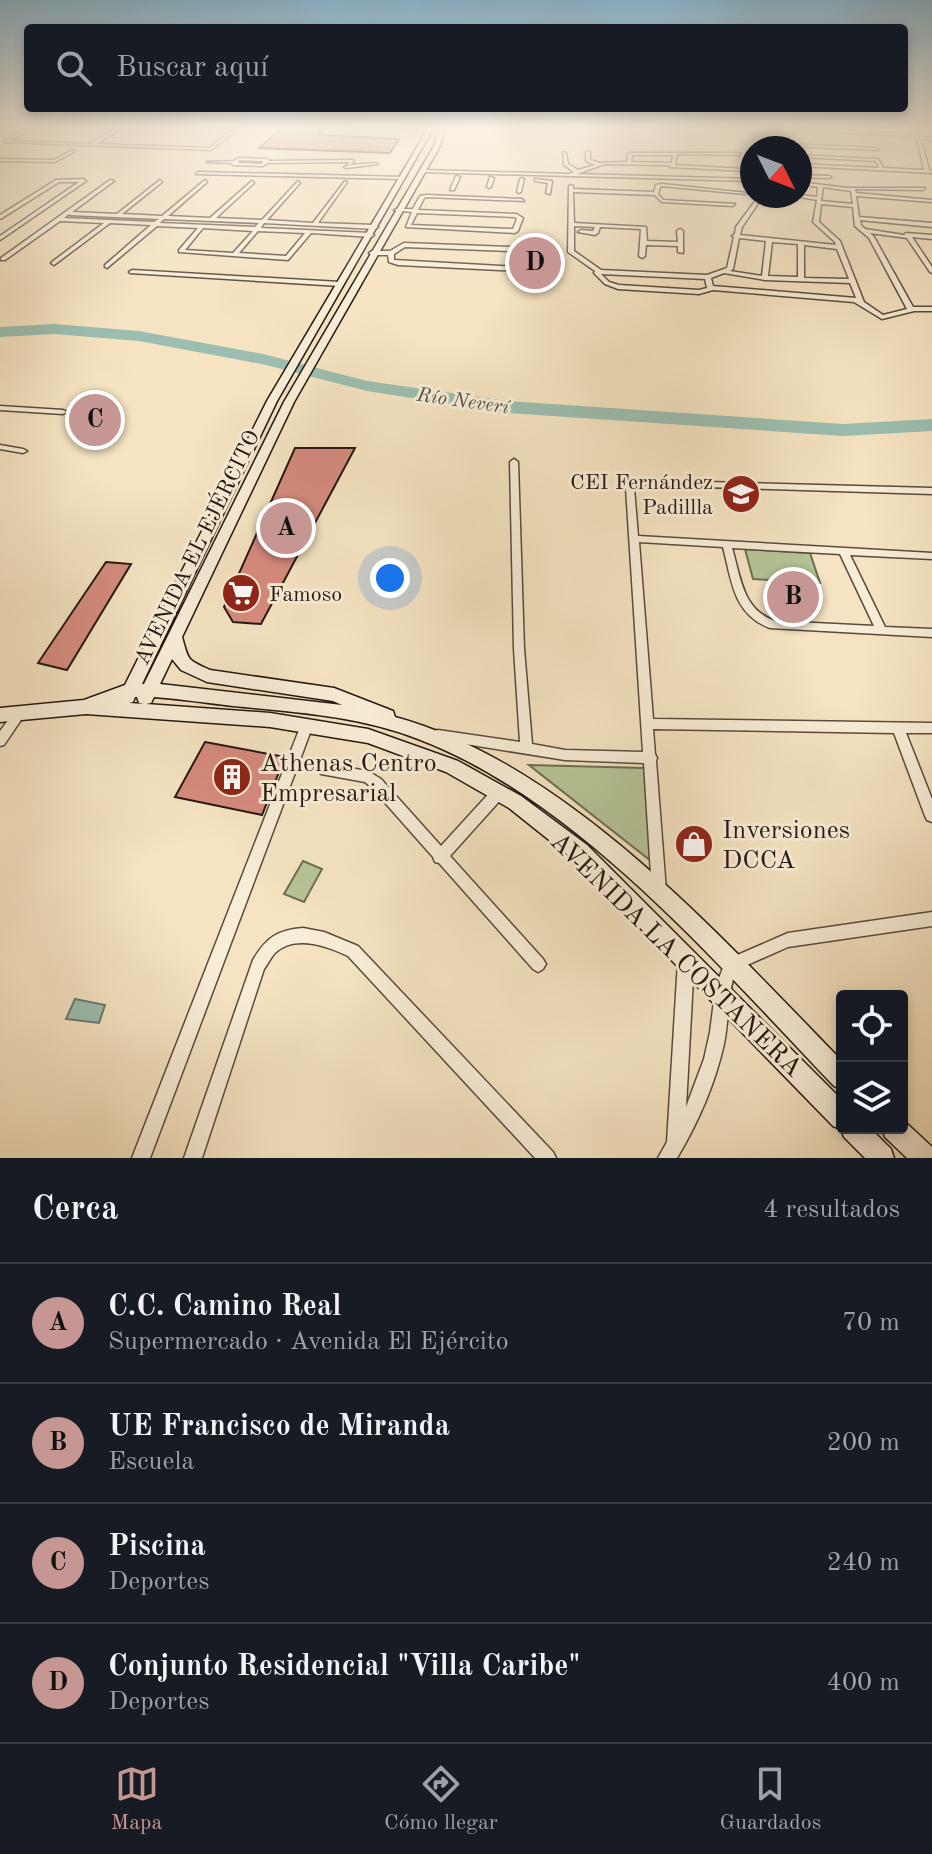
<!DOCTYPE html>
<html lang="es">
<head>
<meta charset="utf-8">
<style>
  body { margin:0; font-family:"Old Standard TT",serif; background:#20242c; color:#f1f3f6 }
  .controls { position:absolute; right:24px; bottom:24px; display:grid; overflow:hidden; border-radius:8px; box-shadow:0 4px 12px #0003 }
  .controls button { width:72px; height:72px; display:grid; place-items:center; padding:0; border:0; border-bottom:2px solid #363941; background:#171b24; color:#f1f3f6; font:40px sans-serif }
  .compass { position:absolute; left:740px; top:136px; width:72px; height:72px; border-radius:50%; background:#171b24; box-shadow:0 4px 12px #0003; rotate:132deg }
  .you { position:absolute; left:390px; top:578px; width:28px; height:28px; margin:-20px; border:6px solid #fff; border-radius:50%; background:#1a73e8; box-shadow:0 0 0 12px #1a73e833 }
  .badge { display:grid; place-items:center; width:52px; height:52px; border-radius:50%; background:#c59692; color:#111; font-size:26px; font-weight:700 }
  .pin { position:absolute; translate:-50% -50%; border:4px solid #fff; box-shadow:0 2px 8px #0006 }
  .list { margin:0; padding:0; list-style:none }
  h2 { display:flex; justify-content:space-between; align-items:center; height:104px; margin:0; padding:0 32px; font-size:34px }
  h2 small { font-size:26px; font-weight:400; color:#9ea1a6 }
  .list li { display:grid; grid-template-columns:52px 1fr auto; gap:24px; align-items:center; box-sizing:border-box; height:120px; padding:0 32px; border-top:2px solid #363941 }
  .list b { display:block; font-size:30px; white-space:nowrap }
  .list p { margin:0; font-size:26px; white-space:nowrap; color:#9ea1a6 }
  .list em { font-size:26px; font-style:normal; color:#9ea1a6 }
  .icon { flex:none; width:44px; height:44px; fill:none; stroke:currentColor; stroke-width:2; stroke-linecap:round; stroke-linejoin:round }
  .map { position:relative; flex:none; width:932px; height:1158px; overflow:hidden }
  .search { position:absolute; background:#171b24; box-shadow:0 4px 12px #0003; left:24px; right:24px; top:24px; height:88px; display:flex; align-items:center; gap:20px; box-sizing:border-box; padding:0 28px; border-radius:8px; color:#9ea1a6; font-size:30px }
  .sheet { height:584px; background:#171b24 }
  nav { display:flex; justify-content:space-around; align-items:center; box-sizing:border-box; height:112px; border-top:2px solid #363941; background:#171b24; font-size:22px; color:#9ea1a6 }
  nav a { display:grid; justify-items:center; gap:4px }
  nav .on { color:#c59692 }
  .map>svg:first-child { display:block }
  .green { fill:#b6c597; stroke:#6e6e54; stroke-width:2 }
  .water { fill:#9cbeb0; stroke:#6c7c71; stroke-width:2 }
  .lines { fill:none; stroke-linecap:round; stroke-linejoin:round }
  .river { fill:#9cbeb0; fill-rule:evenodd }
  .building { fill:#d68b7e; stroke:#251812; stroke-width:2 }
  .street-casing { stroke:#594b3e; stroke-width:3 }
  .secondary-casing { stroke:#251812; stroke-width:3 }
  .street { fill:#f8edd7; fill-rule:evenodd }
  .secondary { fill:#f8edd7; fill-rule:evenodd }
  .labels { text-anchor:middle; stroke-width:6; stroke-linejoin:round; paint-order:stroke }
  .far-water-label { font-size:20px; font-style:italic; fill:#4f5249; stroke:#f8edd7 }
  .poi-label { font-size:22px; fill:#251812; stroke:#f8edd7; text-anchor:end }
  .street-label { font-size:22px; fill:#251812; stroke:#f8edd7 }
  .near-poi-label { font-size:26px; fill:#251812; stroke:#f8edd7; text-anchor:start }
  .near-street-label { font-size:26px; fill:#251812; stroke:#f8edd7 }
</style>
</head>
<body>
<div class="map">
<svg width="932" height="1158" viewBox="0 0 932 1158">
  <rect width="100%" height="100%" fill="#f5e3c1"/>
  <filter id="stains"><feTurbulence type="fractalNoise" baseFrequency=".0025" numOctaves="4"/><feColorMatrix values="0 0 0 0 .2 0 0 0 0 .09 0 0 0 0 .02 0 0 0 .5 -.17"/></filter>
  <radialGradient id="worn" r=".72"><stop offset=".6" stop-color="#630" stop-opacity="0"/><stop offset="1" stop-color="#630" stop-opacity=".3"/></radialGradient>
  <path class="green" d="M745 549 810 553 820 583 753 579Z
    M529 765 644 768 651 861Z
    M303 861 322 869 304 902 284 894Z"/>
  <path class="water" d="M75 999 105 1005 99 1023 66 1019Z"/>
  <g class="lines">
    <path class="river" d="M54 324 139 331 263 354 367 381 507 401 843 424 932 419V431L843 436 507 413 367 391 262 364 139 341 54 334 0 337V327Z"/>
  </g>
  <path class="building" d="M283 127H326L319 135 399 139 390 153 259 148Z
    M295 448H355L261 624 233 622 224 607Z
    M106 562 131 564 67 670 38 663Z
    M205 742 285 757 262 815 175 797Z"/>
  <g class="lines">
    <g class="street-casing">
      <path id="street" d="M29 127H35L10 141 91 144 118 127H123L97 144 210 148 235 127H240L211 150 4 142Z
        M744 127 893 133 932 138V140L921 139 929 170 932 171V173L800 166V164L879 168 876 161 800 157V155L878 159 883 168 924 170 917 138 893 135Z
        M767 143 877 148 879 149 877 150 766 145Z
        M72 150 75 151 55 162 0 161V159L54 160Z
        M588 151 590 152V160L600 163 627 162 628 154 630 153H739L740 155 677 154 675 165 743 169 742 165 744 164 746 165 748 171 670 167 668 165 604 164 577 174 752 179V181L422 172 420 171 422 170 570 174 574 172 564 165 563 152 566 153 568 164 578 170 595 165 586 161V152ZM632 155H673L672 163 631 162Z
        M238 158 267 159 269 161 352 160 354 161 350 165 376 163 378 164 346 168 344 167 350 165 348 164 349 162 267 163 263 166 233 165 231 163 207 162 234 161ZM239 160 263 161 262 164 238 163Z
        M198 172 403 177 405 178 403 179 196 174Z
        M800 175 829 176 831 177 829 178 800 177Z
        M456 176 460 177 454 190H450Z
        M490 177 494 178 491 187 489 188 487 187Z
        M522 178 524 179 521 192 519 193 517 192 520 179Z
        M84 179 86 181 0 240V236L79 182H59L2 218 0 219V215L56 180Z
        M535 179 552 181 550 194 546 193 548 183 535 181Z
        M110 180 114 181 72 212 117 214 160 180 162 182 122 214 162 216 205 180 207 182 168 216 210 218 252 181 254 183 216 218 262 220 298 181 300 183 267 220 313 223 345 181 347 182 318 223 375 225 378 227 375 229 264 223 261 228 371 233 374 235 371 237 311 233 288 260 179 252V250L198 228 157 226 107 268 105 267V265L151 225 110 223 54 265 51 263 52 262 104 223 60 221 5 260H1V258ZM69 214 70 215 159 219 154 222 64 218ZM164 219 259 223 255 227 160 223ZM203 228 253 231 233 253 185 250ZM258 231 305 233 286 256 239 253Z
        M800 182 847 188H925L923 190 855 189 856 193 932 200V202L856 196 859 217 932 223V227L860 220 861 225 865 229 904 235 906 233 932 235V239L912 237 932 267V273L930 272 907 238 870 233 874 237 913 307H932V311H914L882 319 854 302 713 290 699 294 618 289 605 284 594 273 595 271 568 252 569 186 571 185 573 186V189L654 192 656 185 662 184 747 193 745 194 662 186 660 187 658 194 663 200 735 204 733 206 662 202 655 195 573 192 574 223 646 227 647 241 678 242 677 231 680 229 683 231V253L678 252V246L646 245 645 256 642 258 639 256 641 229 600 227 598 233 595 235 578 232 581 230 593 231 595 227 574 226V251L601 270 707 275 727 268 734 237 732 236 735 234 736 227 759 196H763L742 227 740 235 836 245 835 242 813 222 817 200 794 196 800 195 817 197 818 187 800 184ZM823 187 851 191 853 204 821 201ZM821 204 853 207 855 226 869 238 907 309 883 315 864 302 840 241 819 222ZM739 238 766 241 762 276 730 271 733 269ZM772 242 798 244V277L768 276ZM804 245 837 249 849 279 804 278ZM724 273 765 280 850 283 856 298 713 286 711 278ZM601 274 705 279 707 288 699 290 619 285 609 282Z
        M427 195 522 199 524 201 427 197 424 198 418 210 516 214 523 218 518 231 515 233 406 227 412 212 394 210 396 209H413L420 196ZM417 213 515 217 517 219 513 229 411 225Z
        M404 243 540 248 549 254 550 266 540 272 398 265 389 262 388 255H372L369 253 372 251H390ZM405 247 539 252 543 255 544 265 539 268 394 260V254Z
        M132 270 340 282 343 284 340 286 130 273 129 272Z
        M0 406 63 410 67 412 63 414 0 410Z
        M0 445 23 449 27 451 23 453 0 449Z
        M514 459 518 462 524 649 532 744 565 750 643 752 626 488 631 480 932 488V494L637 485 634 488 638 536 932 553V559L850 555 885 627 932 629V637L770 628C733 614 732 581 723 547L639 542 653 719 932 723V733H906L932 799V822L927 820 925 816 894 733 653 729 655 754 657 758 656 761 666 891 664 896 659 898 654 896 652 891 644 763 565 760 434 739 432 735 434 731 438 730 520 742 514 649 510 462ZM732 548 840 554 874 626 775 621C742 609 741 578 732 548Z
        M19 709 23 711 25 714 23 717 4 745 0 746V731L15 711Z
        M307 720 311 721 313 725 150 1158H132L301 725 303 721Z
        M325 764 368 771 381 779 441 846 494 788 499 786 504 788 505 792 504 796 450 856 543 959 546 964 543 969 538 972 533 969 439 863 435 862 433 857 371 787 365 782 321 774 319 770 321 766Z
        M932 912V926L788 947 736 970C727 994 729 1019 724 1044 715 1084 698 1123 677 1158H658L667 1142 678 961 681 956 686 953 691 956 694 961 686 1107 704 1059 710 1032 716 986 726 960 788 933Z
        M303 928 324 932 358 946 553 1152 556 1158H535L348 956C327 946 295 934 275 953 271 957 268 964 264 969L202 1158H184L253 960C266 938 277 930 303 928Z"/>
    </g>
    <g class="secondary-casing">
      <path id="secondary" d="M429 127H434L277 401 142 684H144L284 402 434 146 440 127H446L440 146 294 402 182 637C189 661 186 659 210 670L334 688 393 711 395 717C566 763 721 937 842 1061V1090L834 1086C718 965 577 799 418 739 359 716 295 712 233 706 207 703 181 699 154 697L151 703 146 704 270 713 368 729 458 761 521 796 587 845 842 1100V1128H870L891 1149 894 1158H865L844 1137 841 1129 833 1126 573 859 509 808 446 772 368 743 270 727 86 714 0 722V708L84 700 125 685 267 401ZM172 659 181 670 207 682 333 701 342 705 160 684ZM135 697H137L139 703 144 704 129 703 133 702Z
        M902 1119 932 1147V1158H907L885 1137 882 1128H902Z"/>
    </g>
    <use href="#street" class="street"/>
    <use href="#secondary" class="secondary"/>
  </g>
  <linearGradient id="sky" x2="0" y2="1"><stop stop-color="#89b8d2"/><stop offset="0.44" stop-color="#faf2e3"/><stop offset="1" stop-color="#faf2e3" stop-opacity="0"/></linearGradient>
  <rect width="932" height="290" fill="url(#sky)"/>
  <defs>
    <g id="school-disc" transform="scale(2)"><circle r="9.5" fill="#8f2418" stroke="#f8edd7"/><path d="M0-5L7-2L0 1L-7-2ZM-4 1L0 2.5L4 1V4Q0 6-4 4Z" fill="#fff"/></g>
    <g id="supermarket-disc" transform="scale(2)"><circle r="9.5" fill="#8f2418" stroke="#f8edd7"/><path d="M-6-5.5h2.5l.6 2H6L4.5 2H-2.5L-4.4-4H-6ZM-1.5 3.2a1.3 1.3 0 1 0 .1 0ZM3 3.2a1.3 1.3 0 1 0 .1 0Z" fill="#fff"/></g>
    <g id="building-disc" transform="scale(2)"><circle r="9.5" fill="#8f2418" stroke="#f8edd7"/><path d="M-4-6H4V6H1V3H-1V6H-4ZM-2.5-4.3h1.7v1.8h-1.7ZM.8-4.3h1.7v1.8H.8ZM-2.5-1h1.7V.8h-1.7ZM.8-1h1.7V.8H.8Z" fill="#fff"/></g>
    <g id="shop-disc" transform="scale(2)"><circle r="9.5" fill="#8f2418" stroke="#f8edd7"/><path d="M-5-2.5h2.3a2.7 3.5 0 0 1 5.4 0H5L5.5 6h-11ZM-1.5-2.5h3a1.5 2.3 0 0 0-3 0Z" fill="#fff"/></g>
  </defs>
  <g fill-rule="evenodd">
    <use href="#school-disc" x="741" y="494"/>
    <use href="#supermarket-disc" x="241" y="593"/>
    <use href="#building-disc" x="232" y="777"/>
    <use href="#shop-disc" x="694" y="844"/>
  </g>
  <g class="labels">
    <g class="far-water-label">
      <text transform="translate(463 400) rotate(8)" y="7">Río Neverí</text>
    </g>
    <g class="poi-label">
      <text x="713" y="489">CEI Fernández<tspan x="713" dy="25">Padillla</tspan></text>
      <text x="269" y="601" text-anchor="start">Famoso</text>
    </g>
    <g class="street-label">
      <text transform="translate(196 547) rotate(-64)" y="8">AVENIDA EL EJÉRCITO</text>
    </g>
    <g class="near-poi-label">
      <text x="260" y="771">Athenas Centro<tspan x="260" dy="30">Empresarial</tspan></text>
      <text x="722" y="838">Inversiones<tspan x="722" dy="30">DCCA</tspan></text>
    </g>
    <g class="near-street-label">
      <text transform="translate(677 954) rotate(44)" y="9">AVENIDA LA COSTANERA</text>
    </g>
  </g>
  <rect width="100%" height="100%" filter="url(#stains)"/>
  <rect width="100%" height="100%" fill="url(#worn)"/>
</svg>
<div class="controls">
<button><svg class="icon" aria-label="locate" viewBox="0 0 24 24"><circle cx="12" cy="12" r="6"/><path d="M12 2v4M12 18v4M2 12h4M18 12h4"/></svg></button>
<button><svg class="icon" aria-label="layers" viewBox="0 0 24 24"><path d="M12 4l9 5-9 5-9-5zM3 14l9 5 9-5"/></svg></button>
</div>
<svg class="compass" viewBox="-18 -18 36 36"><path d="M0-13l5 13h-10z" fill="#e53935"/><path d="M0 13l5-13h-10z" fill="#9ea1a6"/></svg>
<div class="you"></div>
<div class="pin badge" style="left:286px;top:528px">A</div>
<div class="pin badge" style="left:793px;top:597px">B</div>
<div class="pin badge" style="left:95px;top:420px">C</div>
<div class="pin badge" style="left:535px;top:263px">D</div>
<div class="search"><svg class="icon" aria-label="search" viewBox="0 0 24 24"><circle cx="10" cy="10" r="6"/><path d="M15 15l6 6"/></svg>Buscar aquí</div>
</div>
<section class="sheet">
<h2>Cerca<small>4 resultados</small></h2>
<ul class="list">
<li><span class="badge">A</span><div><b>C.C. Camino Real</b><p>Supermercado · Avenida El Ejército</p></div><em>70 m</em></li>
<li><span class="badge">B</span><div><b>UE Francisco de Miranda</b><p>Escuela</p></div><em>200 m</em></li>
<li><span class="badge">C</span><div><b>Piscina</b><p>Deportes</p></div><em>240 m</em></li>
<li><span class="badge">D</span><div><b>Conjunto Residencial &quot;Villa Caribe&quot;</b><p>Deportes</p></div><em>400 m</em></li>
</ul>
</section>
<nav>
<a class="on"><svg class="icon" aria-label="map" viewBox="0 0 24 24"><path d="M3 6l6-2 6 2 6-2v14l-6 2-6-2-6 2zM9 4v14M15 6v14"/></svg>Mapa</a>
<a><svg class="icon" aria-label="directions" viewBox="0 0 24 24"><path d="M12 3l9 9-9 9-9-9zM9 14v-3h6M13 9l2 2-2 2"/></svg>Cómo llegar</a>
<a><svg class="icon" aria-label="saved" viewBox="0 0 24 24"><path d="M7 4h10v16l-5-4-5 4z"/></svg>Guardados</a>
</nav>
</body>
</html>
